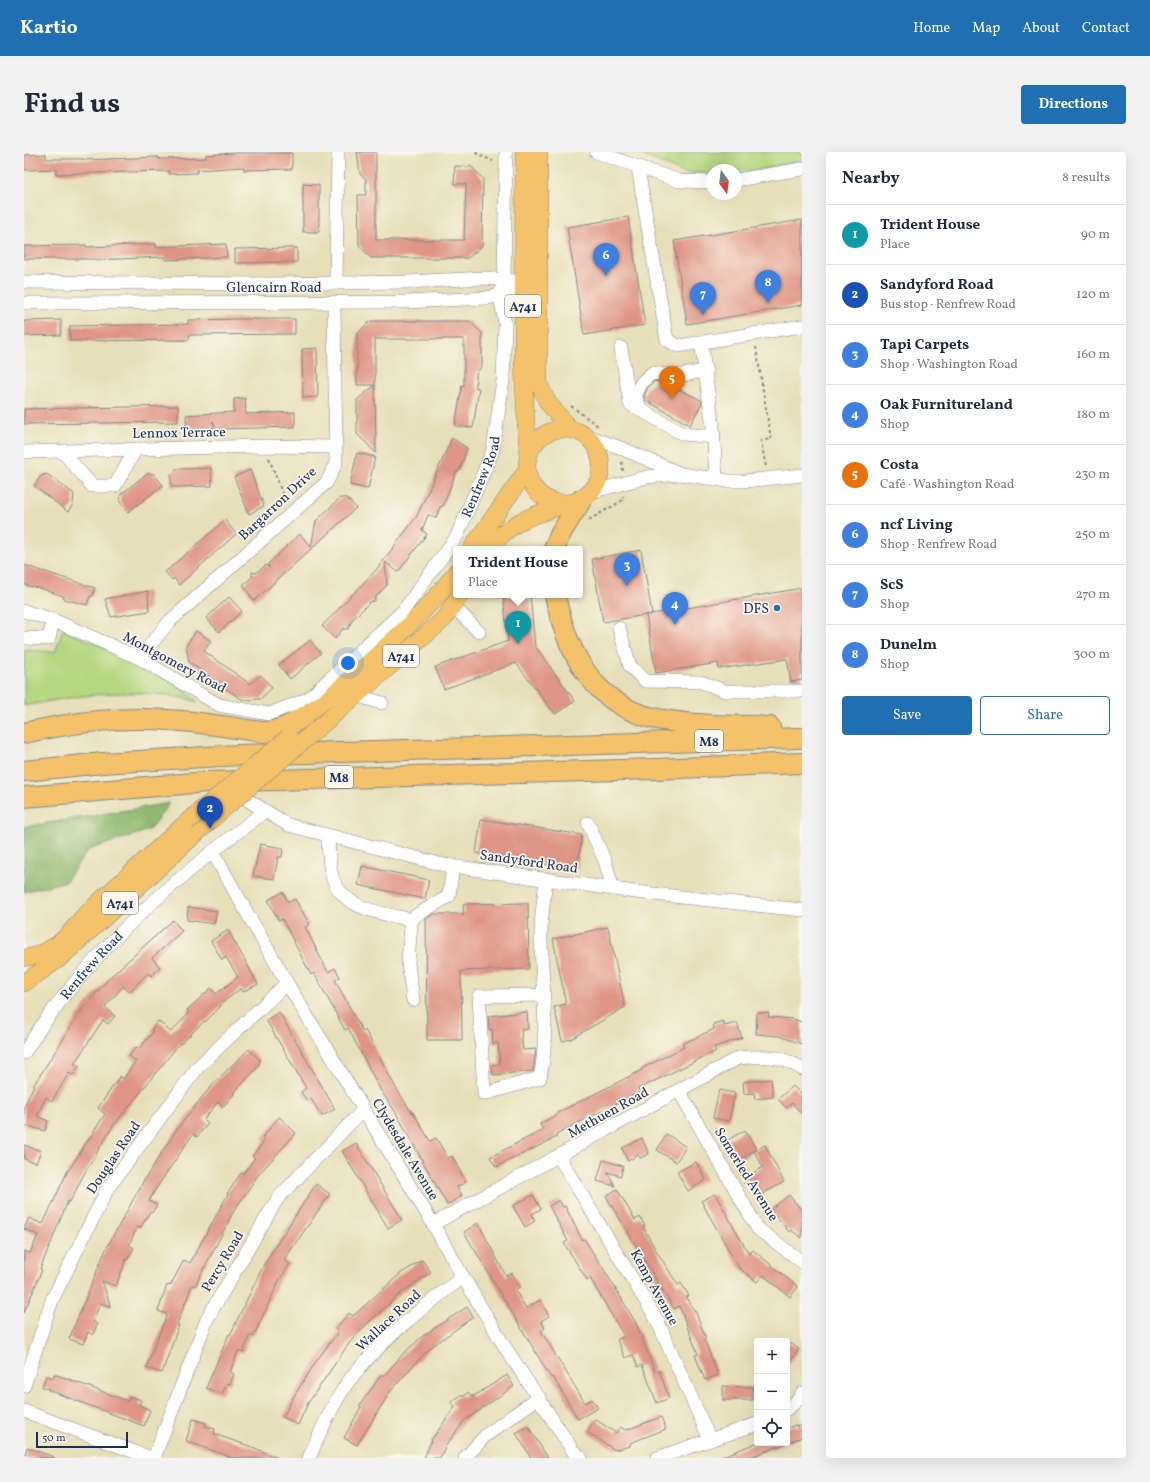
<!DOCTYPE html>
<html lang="en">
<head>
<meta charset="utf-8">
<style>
  body { margin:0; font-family:Vollkorn,serif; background:#f2f2f3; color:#1f2937 }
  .controls { position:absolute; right:12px; bottom:12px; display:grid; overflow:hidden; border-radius:4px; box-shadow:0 4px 16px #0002 }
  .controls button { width:36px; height:36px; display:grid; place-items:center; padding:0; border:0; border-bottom:1px solid #e0e1e3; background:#fff; color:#1f2937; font:20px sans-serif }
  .compass { position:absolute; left:682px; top:12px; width:36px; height:36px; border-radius:50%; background:#fff; box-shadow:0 4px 16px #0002; rotate:166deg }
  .scale { position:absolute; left:12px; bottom:10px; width:92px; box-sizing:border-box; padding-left:4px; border:2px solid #1b2f5e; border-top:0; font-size:11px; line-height:14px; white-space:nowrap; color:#1b2f5e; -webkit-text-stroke:3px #fbf7ec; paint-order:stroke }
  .you { position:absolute; left:324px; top:511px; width:14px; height:14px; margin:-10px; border:3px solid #fff; border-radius:50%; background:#1a73e8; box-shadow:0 0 0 6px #1a73e833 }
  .badge { display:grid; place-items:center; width:26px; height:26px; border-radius:50%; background:#1f6fb2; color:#fff; font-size:13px; font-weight:700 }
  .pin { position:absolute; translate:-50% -33px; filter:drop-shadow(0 1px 2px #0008) }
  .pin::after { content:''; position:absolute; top:21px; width:14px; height:12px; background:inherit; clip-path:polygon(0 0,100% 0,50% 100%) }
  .popup { position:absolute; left:429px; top:394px; width:130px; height:52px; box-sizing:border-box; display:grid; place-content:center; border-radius:4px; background:#fff; filter:drop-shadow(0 1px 3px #0005); font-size:13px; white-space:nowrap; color:#747a83 }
  .popup b { font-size:15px; color:#1f2937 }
  .popup::after { content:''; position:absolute; left:50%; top:100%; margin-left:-8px; border:8px solid transparent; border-top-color:#fff }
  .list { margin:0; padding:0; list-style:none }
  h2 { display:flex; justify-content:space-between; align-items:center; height:52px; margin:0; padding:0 16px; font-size:17px }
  h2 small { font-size:13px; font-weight:400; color:#747a83 }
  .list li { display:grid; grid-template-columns:26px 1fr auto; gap:12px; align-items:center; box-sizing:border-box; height:60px; padding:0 16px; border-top:1px solid #e0e1e3 }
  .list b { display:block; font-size:15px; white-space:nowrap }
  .list p { margin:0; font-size:13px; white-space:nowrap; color:#747a83 }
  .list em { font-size:13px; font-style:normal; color:#747a83 }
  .actions { display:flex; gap:8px; padding:12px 16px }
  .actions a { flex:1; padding:9px 0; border:1px solid #1f6fb2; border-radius:4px; text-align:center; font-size:14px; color:#1f6fb2 }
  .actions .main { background:#1f6fb2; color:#fff }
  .icon { flex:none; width:22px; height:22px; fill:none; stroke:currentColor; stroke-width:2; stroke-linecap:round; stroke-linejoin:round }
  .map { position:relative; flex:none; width:778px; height:1306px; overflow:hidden; border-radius:4px }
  header { display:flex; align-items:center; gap:24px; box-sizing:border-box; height:56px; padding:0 20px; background:#1f6fb2; color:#fff }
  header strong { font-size:19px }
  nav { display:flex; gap:22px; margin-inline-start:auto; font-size:14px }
  .intro { display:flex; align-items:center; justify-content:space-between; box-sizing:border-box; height:96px; padding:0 24px }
  h1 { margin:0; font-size:28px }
  .button { padding:10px 18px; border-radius:4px; background:#1f6fb2; color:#fff; font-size:14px; font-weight:700 }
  main { display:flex; gap:24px; padding:0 24px }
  aside { flex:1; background:#fff; border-radius:4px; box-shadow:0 4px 16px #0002 }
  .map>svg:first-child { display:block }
  .green { fill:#b5d77f; stroke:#68836e }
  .forest { fill:#90b86e; stroke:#567466 }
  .building { fill:#df9585 }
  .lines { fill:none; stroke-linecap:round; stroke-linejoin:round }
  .minor-casing { stroke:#81878c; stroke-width:14 }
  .major-casing { stroke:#81878c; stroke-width:18 }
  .highway-casing { stroke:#81878c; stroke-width:22 }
  .path { stroke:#81878c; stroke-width:2; stroke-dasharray:3 3; stroke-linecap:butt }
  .minor { stroke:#fff; stroke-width:13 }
  .major { stroke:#f3c26a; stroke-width:17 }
  .highway { stroke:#f3c26a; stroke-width:20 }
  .major-bridge-casing { stroke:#81878c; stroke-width:18; stroke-linecap:butt }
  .major-bridge { stroke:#f3c26a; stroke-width:17 }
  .poi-dot { fill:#1f6fb2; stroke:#fbf7ec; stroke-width:1.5 }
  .labels { text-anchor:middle; stroke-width:3.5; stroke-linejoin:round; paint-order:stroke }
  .shield { fill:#fbf7ec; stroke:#5e6b89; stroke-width:1 }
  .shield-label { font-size:13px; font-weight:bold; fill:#1b2f5e }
  .street-label { font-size:14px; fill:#1b2f5e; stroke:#fbf7ec }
  .poi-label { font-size:14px; fill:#1b2f5e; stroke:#fbf7ec; text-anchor:end }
</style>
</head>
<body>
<header>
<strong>Kartio</strong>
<nav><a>Home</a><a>Map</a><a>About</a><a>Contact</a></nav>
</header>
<div class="intro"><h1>Find us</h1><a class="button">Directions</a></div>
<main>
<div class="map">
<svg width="778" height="1306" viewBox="0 0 778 1306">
  <rect width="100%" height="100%" fill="#fbf7ec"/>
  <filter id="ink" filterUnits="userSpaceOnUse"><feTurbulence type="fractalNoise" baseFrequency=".025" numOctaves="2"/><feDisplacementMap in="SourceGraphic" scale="8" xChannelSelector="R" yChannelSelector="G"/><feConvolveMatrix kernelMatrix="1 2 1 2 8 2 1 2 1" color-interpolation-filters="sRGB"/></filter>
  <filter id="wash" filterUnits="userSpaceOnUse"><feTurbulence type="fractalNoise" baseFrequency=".012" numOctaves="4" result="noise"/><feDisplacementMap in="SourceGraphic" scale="16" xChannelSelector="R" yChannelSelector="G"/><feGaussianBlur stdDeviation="0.9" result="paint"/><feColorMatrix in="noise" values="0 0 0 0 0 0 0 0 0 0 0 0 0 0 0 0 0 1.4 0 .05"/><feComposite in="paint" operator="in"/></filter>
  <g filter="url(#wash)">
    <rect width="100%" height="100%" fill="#e7dfb9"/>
    <path class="green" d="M611 0H778V8L728 20 688 18V21H660Z
      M39 478C86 497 136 517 174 550 120 533 55 543 0 554V498L31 500Z"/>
    <path class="forest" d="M146 651 125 678 64 698 42 729 0 740V675Z"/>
    <g id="blocks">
      <path class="building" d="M333 0H352V88H440L442 32H430L431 14 448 15 459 27 458 94 444 106H347L335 93 334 43H342V27L336 22Z
        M210 1H268V17L220 18V15L173 18V21L145 22V19L32 22V17L0 18V3L22 2V7H60V8L135 5V7L182 6V3Z
        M279 32 295 33V80H279Z
        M604 65 621 173 560 183 543 75Z
        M778 68V153L663 172 650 89Z
        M132 92V95L202 92 203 105 141 108V105L71 108V107H0V94L62 93V95Z
        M273 96V110L211 111V97Z
        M213 167H271V182L165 183V188L46 189V174L164 172V168Z
        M37 168V183L0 184V169Z
        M346 169H445L458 181V214L452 222V236H455L449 276 431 274 438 233 440 234V187H351V233H333V182Z
        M293 196 294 245 279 246 278 197Z
        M631 229 641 231 677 248 678 251 666 273 621 248 620 244 624 235Z
        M351 233 352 301 333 282V248Z
        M221 246 222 262 271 260V275L192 277 189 269V277L163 278 162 263 210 260V247Z
        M154 254V270L0 272V257Z
        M428 286 443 296 438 312 435 319 432 320 419 354 416 355 412 366 404 363 398 378 403 382 374 420 361 410 363 433 351 446V449L346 450 329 467 324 477H319L311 487 298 474 353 417 393 364Z
        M333 301 351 305 344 337 326 333Z
        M187 316 188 334 147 335V322L152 317Z
        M226 318 240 354 225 362 210 325Z
        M124 321 130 322 139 333 104 360 96 350 97 342Z
        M23 322 50 342 49 352 44 360 10 334 17 324Z
        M316 346H323L332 356 230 449 219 433 228 425V420L232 421 242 413 245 416 244 412 276 382 287 395 292 369Z
        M201 368 212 382 155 433 150 426 148 428 141 420Z
        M617 398 628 462 579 470 568 407Z
        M0 413 71 436 68 445 66 444 63 453 40 447 39 444 15 436 4 434 0 432Z
        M778 436V528L767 530 763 507 695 517 694 511 632 521 622 463Z
        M124 439 125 459 87 465 81 447Z
        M479 443H506L511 494 551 549 531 562 492 511 420 537 411 515 484 489Z
        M205 445 218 459 195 480 182 466Z
        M172 479 187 489 180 499 226 532 237 523 248 536 236 547 219 548 184 525 185 524 165 510 162 494Z
        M286 488 297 501 266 527 255 513Z
        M457 667 558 683 553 717 452 701Z
        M236 692 259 696 258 705H254L250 727 229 724Z
        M338 714 405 728 401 747 334 733Z
        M259 740 264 750 271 747 286 773 281 775 304 820 311 816 316 825 311 828 339 880 341 878 372 936 388 961 389 960 406 989 412 986 424 1006 428 1004 442 1030 433 1035 438 1044 423 1053 371 959 357 939 324 876 321 878 290 821 287 823 258 767 255 769 244 748Z
        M504 751 505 817 437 819 438 888H403L402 767 410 762H440L439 752Z
        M164 755 193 759 190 772 163 768Z
        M149 768 158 779 128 806 136 815 127 824 124 821 105 840 99 834 81 855 91 864 84 872 79 868 50 912 55 914 49 923 45 921 28 949 22 945 13 964 24 969 21 979 0 973V955L11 931 59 856 85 826Z
        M584 775 601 855 547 887 538 889 530 855 542 852 529 787Z
        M204 778 234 832 219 840 217 836 196 853 197 854 181 870 180 869 157 892 156 891 89 974 60 1022 46 1050 44 1049 16 1117 18 1118 0 1161V1099L6 1101 14 1083 0 1077 5 1066 19 1072 44 1018H45L81 962 74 956 96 924 99 927 112 909 105 904 112 895 115 897 129 880 127 878 134 869 147 880 165 861 163 858 187 836 192 842 214 825 202 805 198 808 187 789Z
        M255 860 311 957 298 964 287 947 283 949 277 940 282 936 242 868Z
        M503 860 504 877 497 878 499 898 512 897 509 919 469 923 468 913 476 912 474 891 469 892 468 877 465 878 464 864Z
        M733 860 745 861 744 865 769 867 778 870V892L755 884 732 882Z
        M699 869 701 874 713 871 718 886 690 895 692 899 614 937 616 940 532 982 533 985 472 1015 466 1005 519 978 516 972 534 962 533 961 618 918 617 917 660 895 658 892 690 877 689 872Z
        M225 897 236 908 234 915 209 941 210 942 199 955 194 950 180 967 184 971 173 985 169 982 131 1038 125 1049 133 1053 128 1061 126 1060 116 1076 113 1075 105 1093 110 1096 103 1108 102 1107 92 1134 78 1129 87 1155 76 1151 69 1170 73 1172 69 1183 64 1180 59 1192 45 1187 82 1097 120 1028 151 980 179 944 196 925Z
        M747 927 749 945 731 947 730 941 720 942 719 930Z
        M769 934 778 943V962L768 951 762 956 754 947Z
        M695 938 711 941 705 969 689 966Z
        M255 965 272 981 234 1023 211 1057 171 1134 168 1133 153 1172 155 1173 138 1221 122 1216 143 1162 134 1159 143 1133 146 1134 160 1108 166 1111 204 1042H203L217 1021 219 1022 231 1006 228 1004 241 988 238 986Z
        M721 978 732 997 716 1008 704 988Z
        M643 982 662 995 652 1010 633 998Z
        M618 986 625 1002 616 1006 614 1003 604 1009 598 996Z
        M332 991 378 1068 364 1076 318 999Z
        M0 993 17 999 12 1011 0 1007Z
        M741 993 760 1030 735 1044 724 1024 739 1015 730 999Z
        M579 1008 599 1014 597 1024 583 1020 591 1034 573 1029Z
        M672 1010 682 1028 664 1039 653 1020Z
        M292 1032 306 1042 260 1108 266 1112 256 1127 229 1185 226 1183 219 1201 214 1199 206 1220 210 1222 206 1232 203 1231 198 1242 182 1236 205 1182 206 1183 240 1112Z
        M593 1037 611 1068 616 1065 621 1074 619 1075 633 1100 654 1133 657 1131 665 1144 662 1145 672 1161 682 1186 680 1187 694 1223 681 1228 671 1203 674 1202 655 1154 650 1157 582 1044Z
        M691 1042 725 1102 729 1098 774 1135 766 1145 739 1123 733 1130 715 1116 677 1049Z
        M509 1043 517 1057 508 1062 511 1069 501 1075 489 1054Z
        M765 1043 778 1059V1086L767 1078 765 1080 747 1057Z
        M535 1048 539 1055 541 1054 558 1088 560 1087 581 1119 612 1171 631 1220 635 1218 645 1246 633 1251 618 1213 614 1215 609 1203 601 1206 593 1188 600 1184 566 1126 563 1128 540 1091 544 1089 525 1054Z
        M454 1071 482 1124 488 1121 496 1135 491 1138 502 1156 516 1148 525 1164 517 1169 521 1176 517 1179 561 1251 568 1247 574 1256 554 1267 529 1225 527 1226 440 1080Z
        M398 1108 407 1120 378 1140 345 1170 326 1190 284 1251 274 1273 259 1265 270 1244 293 1208 314 1180 311 1177 325 1161 329 1164 376 1122Z
        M443 1155 449 1165 406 1196 388 1215 366 1240 333 1293 320 1286 337 1255 335 1254 358 1222 360 1224 378 1203 400 1183Z
        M763 1189 775 1197 763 1214Z
        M30 1222 104 1249 106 1244 117 1248 115 1253 126 1258 120 1274 24 1238 25 1237 18 1235 22 1224 29 1226Z
        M483 1223 490 1234 440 1269 421 1295 416 1306H400L408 1287 431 1255 427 1250 437 1243 439 1245 444 1240 448 1245 453 1242Z
        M699 1234 729 1235V1248H699Z
        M637 1265 642 1277 606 1291V1294L591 1298 563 1280 571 1267 592 1281 596 1275 602 1278Z
        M169 1267 182 1271 181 1274 191 1277 190 1282 231 1296 254 1306H209L162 1289Z
        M772 1273 773 1275 778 1273V1285L763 1291V1276Z
        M504 1274 524 1306H507L492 1281Z
        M732 1291 761 1292 724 1306H695Z
        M3 1295 30 1305V1306H0Z"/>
    </g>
  </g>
  <g filter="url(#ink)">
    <use href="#blocks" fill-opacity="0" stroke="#81878c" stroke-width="1"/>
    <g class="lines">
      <g class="minor-casing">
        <g id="minor">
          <path d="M572 0 655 29 688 30"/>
          <path d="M614 16 643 188 654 194 778 174"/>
          <path d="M712 28 778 17"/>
          <path d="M0 130 246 132 382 130 462 126 499 130"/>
          <path d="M312 131 314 0"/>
          <path d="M0 151 381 150 462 146 499 139"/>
          <path d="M677 190 689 275 692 327"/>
          <path d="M597 196 606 252 659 282 690 285"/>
          <path d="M616 255 611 244 618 230 628 221 652 224 682 219"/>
          <path d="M558 282 597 296 657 322 704 329H721L778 323"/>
          <path d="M0 300 240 294 311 295"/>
          <path d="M39 300 68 334H91L112 297"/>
          <path d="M567 340 623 325 655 322"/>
          <path d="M429 454 455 480"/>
          <path id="s1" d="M0 459 29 468 115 506 195 553 245 562 284 547 379 459 433 384 469 298 479 228 481 172 476 143 480 128 482 0"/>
          <path d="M595 476 606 514 621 529 677 530 701 539H778"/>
          <path d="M0 486 25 487 29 468"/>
          <path d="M115 506 146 469 303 330 312 311 310 151"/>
          <path d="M332 543 358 551"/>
          <path d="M216 643 264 673 420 713 611 740 778 758"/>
          <path d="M564 671 581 709 589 737"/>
          <path d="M304 684C305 696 304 711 308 724 318 758 358 761 388 768"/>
          <path d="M188 699 263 831 409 1072 439 1125 481 1195 549 1299 557 1306"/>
          <path d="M519 843 455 844 460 942 516 926C526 879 517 830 517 782 517 764 520 746 522 727"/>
          <path d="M389 848 384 811 387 770 391 764 425 744 429 714"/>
          <path id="s2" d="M0 901C60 803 149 728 240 660"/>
          <path d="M655 939 734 1077 778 1110"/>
          <path d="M535 1005 633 1168 686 1288"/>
          <path d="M409 1072 714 906C739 904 757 902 778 917"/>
          <path d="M0 1234 28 1148 84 1036 174 915 263 831"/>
          <path d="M763 1257 775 1247 778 1241"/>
          <path d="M0 1259 127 1306"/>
          <path d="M130 1306 183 1167 254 1046 339 958"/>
          <path d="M285 1306C296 1280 308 1253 324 1230 356 1188 397 1157 439 1125"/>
          <path d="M441 1306 461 1284 515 1245"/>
          <path d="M633 1306 733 1272"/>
        </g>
      </g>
      <g class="major-casing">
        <path id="major" d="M500 0 499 211 504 307
          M515 0V232L524 251 547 278
          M503 314a37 37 0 1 1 74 0a37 37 0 1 1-74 0Z
          M447 397 503 318
          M466 397C484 369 513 362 543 352
          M313 560 420 467 436 443
          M287 563C335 516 392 475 432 420
          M0 806 11 804 33 793 43 784 62 762 163 670
          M0 831 35 807 188 667"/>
      </g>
      <g class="highway-casing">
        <path id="highway" d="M530 397 537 381 558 347
          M531 443C542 497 568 550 625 565 659 574 710 573 746 575
          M0 581C37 573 74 567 112 567 154 566 196 574 238 580 261 580 278 565 297 554
          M0 619 79 611 215 603 778 586
          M0 645 183 630 631 617 778 611"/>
      </g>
      <path class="path" d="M452 0 453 2 469 9
        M732 195 747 287 737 289 742 315
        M547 254 574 274
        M245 306 262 351
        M598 310 599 319
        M565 368 599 348V344"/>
      <use href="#minor" class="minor"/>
      <use href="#major" class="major"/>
      <use href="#highway" class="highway"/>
      <g class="major-bridge-casing">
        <path id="major-bridge" d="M188 667 313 560
          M163 670 264 586"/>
      </g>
      <use href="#major-bridge" class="major-bridge"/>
    </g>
  </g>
  <circle class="poi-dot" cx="753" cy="456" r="4"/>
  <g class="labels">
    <g class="shield">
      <rect x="481" y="143" width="36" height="22" rx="3"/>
      <rect x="359" y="493" width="36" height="22" rx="3"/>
      <rect x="671" y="578" width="28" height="22" rx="3"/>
      <rect x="301" y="614" width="28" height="22" rx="3"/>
      <rect x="78" y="740" width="36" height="22" rx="3"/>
    </g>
    <g class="shield-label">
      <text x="499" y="159">A741</text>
      <text x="377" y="509">A741</text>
      <text x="685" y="594">M8</text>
      <text x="315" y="630">M8</text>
      <text x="96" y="756">A741</text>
    </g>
    <g class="street-label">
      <text x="250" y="140">Glencairn Road</text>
      <text transform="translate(155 280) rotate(-1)" y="5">Lennox Terrace</text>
      <text dy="5" stroke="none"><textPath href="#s1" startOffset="596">Renfrew Road</textPath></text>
      <text transform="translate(253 351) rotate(-43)" y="5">Bargarron Drive</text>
      <text transform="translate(151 510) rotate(28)" y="5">Montgomery Road</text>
      <text transform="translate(505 709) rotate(8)" y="5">Sandyford Road</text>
      <text dy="5" stroke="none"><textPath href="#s2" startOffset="111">Renfrew Road</textPath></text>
      <text transform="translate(584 960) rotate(-29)" y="5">Methuen Road</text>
      <text transform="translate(382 997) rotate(59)" y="5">Clydesdale Avenue</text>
      <text transform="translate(89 1005) rotate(-56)" y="5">Douglas Road</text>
      <text transform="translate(723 1022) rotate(58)" y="5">Somerled Avenue</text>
      <text transform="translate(198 1109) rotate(-59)" y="5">Percy Road</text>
      <text transform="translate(631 1135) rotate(61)" y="5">Kemp Avenue</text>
      <text transform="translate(364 1168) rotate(-43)" y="5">Wallace Road</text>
    </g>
    <g class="poi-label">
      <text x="745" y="461">DFS</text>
    </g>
  </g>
</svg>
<div class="controls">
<button>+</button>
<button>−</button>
<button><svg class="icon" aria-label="locate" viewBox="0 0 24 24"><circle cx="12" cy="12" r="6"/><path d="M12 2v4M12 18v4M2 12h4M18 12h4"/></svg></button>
</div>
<svg class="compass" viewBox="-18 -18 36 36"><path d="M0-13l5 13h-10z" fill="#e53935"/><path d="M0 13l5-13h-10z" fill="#747a83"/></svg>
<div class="scale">50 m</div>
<div class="you"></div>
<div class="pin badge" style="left:494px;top:492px;background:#0f9aa8">1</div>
<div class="popup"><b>Trident House</b>Place</div>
<div class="pin badge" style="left:186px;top:677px;background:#1a4fb4">2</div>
<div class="pin badge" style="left:603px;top:434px;background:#3f7fe0">3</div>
<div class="pin badge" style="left:651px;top:473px;background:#3f7fe0">4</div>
<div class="pin badge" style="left:648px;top:247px;background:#e8710a">5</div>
<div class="pin badge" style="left:582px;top:124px;background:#3f7fe0">6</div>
<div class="pin badge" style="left:679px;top:163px;background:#3f7fe0">7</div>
<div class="pin badge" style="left:744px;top:151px;background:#3f7fe0">8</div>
</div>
<aside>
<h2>Nearby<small>8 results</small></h2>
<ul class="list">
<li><span class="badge" style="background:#0f9aa8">1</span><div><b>Trident House</b><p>Place</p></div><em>90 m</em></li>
<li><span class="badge" style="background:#1a4fb4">2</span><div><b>Sandyford Road</b><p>Bus stop · Renfrew Road</p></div><em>120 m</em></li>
<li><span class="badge" style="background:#3f7fe0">3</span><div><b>Tapi Carpets</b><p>Shop · Washington Road</p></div><em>160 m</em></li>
<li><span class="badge" style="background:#3f7fe0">4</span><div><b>Oak Furnitureland</b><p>Shop</p></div><em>180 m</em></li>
<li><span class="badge" style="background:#e8710a">5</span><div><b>Costa</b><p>Café · Washington Road</p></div><em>230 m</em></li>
<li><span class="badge" style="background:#3f7fe0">6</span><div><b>ncf Living</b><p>Shop · Renfrew Road</p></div><em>250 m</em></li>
<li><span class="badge" style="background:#3f7fe0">7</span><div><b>ScS</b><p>Shop</p></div><em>270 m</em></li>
<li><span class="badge" style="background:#3f7fe0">8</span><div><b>Dunelm</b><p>Shop</p></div><em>300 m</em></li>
</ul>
<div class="actions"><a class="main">Save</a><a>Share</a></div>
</aside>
</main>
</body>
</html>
